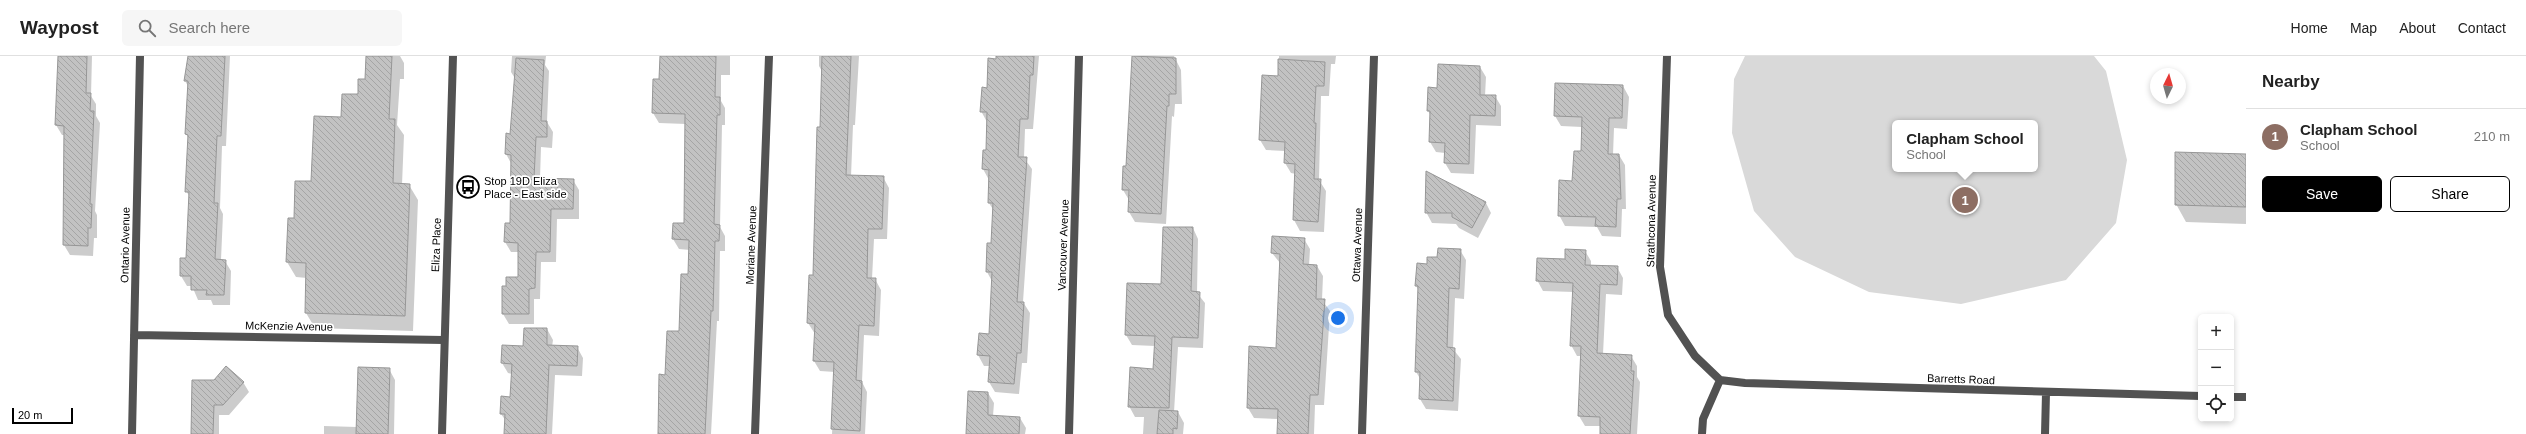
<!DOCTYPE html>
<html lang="en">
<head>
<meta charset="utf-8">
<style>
  body { margin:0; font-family:Arial,sans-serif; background:#f6f6f6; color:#222 }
  .controls { position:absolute; right:12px; bottom:12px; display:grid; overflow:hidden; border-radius:6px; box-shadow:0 2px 6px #0003 }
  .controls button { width:36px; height:36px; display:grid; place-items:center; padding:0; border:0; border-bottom:1px solid #e0e0e0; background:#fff; color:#222; font:20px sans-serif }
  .compass { position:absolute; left:2150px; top:12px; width:36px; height:36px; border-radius:50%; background:#fff; box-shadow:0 2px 6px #0003; rotate:5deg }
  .scale { position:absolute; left:12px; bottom:10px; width:61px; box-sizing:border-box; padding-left:4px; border:2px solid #000; border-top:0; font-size:11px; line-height:14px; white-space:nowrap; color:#000; -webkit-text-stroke:3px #fff; paint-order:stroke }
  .you { position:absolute; left:1338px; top:262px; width:14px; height:14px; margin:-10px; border:3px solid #fff; border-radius:50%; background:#1a73e8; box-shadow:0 0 0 6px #1a73e833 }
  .badge { display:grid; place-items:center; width:26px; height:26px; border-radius:50%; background:#000; color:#fff; font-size:13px; font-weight:700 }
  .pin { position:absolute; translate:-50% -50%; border:2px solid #fff; box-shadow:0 1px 4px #0006 }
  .popup { position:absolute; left:1892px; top:64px; width:146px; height:52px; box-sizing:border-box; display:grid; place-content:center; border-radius:6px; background:#fff; filter:drop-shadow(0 1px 3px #0005); font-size:13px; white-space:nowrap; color:#767676 }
  .popup b { font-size:15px; color:#222 }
  .popup::after { content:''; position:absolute; left:50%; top:100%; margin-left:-8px; border:8px solid transparent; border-top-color:#fff }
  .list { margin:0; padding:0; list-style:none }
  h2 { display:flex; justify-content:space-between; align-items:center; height:52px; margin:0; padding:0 16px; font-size:17px }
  h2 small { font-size:13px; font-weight:400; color:#767676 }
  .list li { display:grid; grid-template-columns:26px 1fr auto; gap:12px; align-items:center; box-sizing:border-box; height:56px; padding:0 16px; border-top:1px solid #e0e0e0 }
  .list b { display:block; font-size:15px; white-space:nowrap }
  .list p { margin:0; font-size:13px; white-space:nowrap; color:#767676 }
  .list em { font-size:13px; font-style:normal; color:#767676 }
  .actions { display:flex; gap:8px; padding:12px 16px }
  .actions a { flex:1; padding:9px 0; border:1px solid #000; border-radius:6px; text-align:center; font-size:14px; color:#000 }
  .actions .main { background:#000; color:#fff }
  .icon { flex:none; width:22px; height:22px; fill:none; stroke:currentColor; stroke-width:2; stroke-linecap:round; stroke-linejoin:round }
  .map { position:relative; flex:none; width:2246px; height:378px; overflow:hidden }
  header { display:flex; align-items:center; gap:24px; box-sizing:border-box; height:56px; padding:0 20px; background:#fff; border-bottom:1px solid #e0e0e0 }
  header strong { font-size:19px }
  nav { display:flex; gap:22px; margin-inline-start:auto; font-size:14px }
  .search { width:280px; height:36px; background:#f6f6f6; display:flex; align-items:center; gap:10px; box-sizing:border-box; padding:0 14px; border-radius:6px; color:#767676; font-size:15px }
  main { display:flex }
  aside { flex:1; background:#fff }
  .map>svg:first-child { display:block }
  .garden { fill:#d9d9d9; fill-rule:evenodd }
  .shadow { fill:#0003 }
  .building { fill:url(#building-back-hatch); stroke:#969696 }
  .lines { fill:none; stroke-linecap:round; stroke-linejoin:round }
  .minor { stroke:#525252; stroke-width:8 }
  .tertiary { stroke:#525252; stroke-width:8 }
  .labels { text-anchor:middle; stroke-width:3.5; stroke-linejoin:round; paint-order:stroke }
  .poi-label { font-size:11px; fill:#000; stroke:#fff; text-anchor:start }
  .street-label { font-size:11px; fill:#000; stroke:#fff }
</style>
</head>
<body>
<header>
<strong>Waypost</strong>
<div class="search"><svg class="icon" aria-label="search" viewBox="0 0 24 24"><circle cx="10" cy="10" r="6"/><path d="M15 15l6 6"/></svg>Search here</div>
<nav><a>Home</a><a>Map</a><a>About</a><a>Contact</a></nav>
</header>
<main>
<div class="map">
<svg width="2246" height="378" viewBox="0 0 2246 378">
  <defs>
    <pattern id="building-back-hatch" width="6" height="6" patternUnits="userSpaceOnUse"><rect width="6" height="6" fill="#c2c2c2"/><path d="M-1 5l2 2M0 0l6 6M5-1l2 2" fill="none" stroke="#a5a5a5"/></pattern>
  </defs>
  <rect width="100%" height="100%" fill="#fff"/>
  <path class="garden" d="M1745 0H2094L2106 15 2127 104 2116 167 2066 224 1961 248 1869 236 1795 201 1754 155 1732 77 1734 23ZM1895 67H2035V113H1895Z"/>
  <path class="shadow" d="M59 0H92L91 40 96 48V60L100 67 95 155 97 159V182H94L93 200 70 199 64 189 65 79H62L56 69Z
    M189 0H230L226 90H222L220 152 223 158 221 204 225 205 231 215 230 249H213L211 244H198L192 230H187L181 220 187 203 190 141 186 135 189 83 186 78 188 30 185 25Z
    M367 0H400L404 7V23H400L397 69 404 79 402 129H409L418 144 413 275 315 272 306 257 307 222 296 221 287 206 295 163 342 62 366 24Z
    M512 0H546L545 9 549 15 547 66 553 76 552 92 541 91 540 123 573 124 579 134V163H557L556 206H541L540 243H534V268H509L503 258 507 231 519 222V196H511L505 186 511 168 512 109 506 98 511 79 516 24 511 16Z
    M661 0H730V19H721V45L725 52V69H722L720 171 725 180V195H720L719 265H717L711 378H659L666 320 680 276 689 219 690 194 679 193 673 183 685 168 686 68 659 67 653 57 660 24Z
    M819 0H859L855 69H853L851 121H883L889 132 887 183H874L872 223H875L881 234 879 280 864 279 862 326 867 336 865 378H832L835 316 820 315 814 305 815 278 808 267 810 220H814L821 72 823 17 819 10Z
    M997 0H1039L1033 73H1025L1024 102 1032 113 1023 246 1030 257 1027 307H1022L1019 338 995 336 989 326 990 310H984L978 299 980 278 990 279 993 227 987 216 992 188 994 155 989 147V124L983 113 987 95V66L981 55Z
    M1133 0H1174L1181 14 1182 48H1175L1174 61 1172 60 1166 168 1135 166 1129 156V144L1123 134 1127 111Z
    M1279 0H1336L1335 8H1331L1329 40H1321L1319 124 1326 135 1324 176 1300 175 1294 164 1296 118 1291 117 1285 107V95L1266 94 1260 84 1263 20 1279 21Z
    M1480 11 1486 21 1485 40H1495L1501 50V70L1476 69 1474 118 1451 117 1445 107V97L1436 96 1430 86 1431 60 1428 55 1438 33Z
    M1623 30 1629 41 1627 73 1614 72 1613 99H1619L1625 109 1626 153H1622L1621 181 1602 180 1597 171 1565 170 1559 159 1573 126 1582 96V71L1561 70 1555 60Z
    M2246 99V168L2186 166 2176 148Z
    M1427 116 1486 147 1491 157 1478 182 1459 172 1456 168 1432 167 1426 156Z
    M1193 172 1198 183 1197 237 1205 247 1203 292 1178 291 1174 356H1178L1184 367 1183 378H1143L1144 361H1135L1129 350 1154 314 1155 290 1132 289 1126 279 1162 229Z
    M1304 183 1310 193 1309 210H1317L1323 220 1322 244 1330 255 1324 349H1315L1314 378H1278L1279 363 1254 362 1248 352 1277 293 1280 207 1272 197Z
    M1460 194 1466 204 1464 243 1455 242 1453 293 1461 303 1458 355 1426 353 1420 343 1421 324 1416 316 1419 235 1416 230 1428 209Z
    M1585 195 1591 205V210L1617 211 1623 222 1622 239 1606 238 1603 298 1631 300 1637 310V321L1640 326 1637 378H1601V370H1585L1579 360 1581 300H1577L1571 289 1574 236 1543 235 1537 224 1566 204Z
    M547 273 553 284 552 291H577L583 302 582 320 555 319 552 378H505L506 365 501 358 511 342 512 318 508 317 502 307Z
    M389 313 395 324 394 378H324V370L357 371Z
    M192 325 243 326 249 336 229 359H219V378H191Z
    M988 337 994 347 993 360 1020 362 1026 372 1025 378H967Z"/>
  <path class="building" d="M58 0H87L86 37H91L90 55H94L90 148H92L91 172H88V190L63 189 64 70 55 69Z
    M188 0H225L221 80H217L214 147H218L215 203 226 204 224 239H206L207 234H191V220H180V202H186L189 136H185L188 79 185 78 188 25H184Z
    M366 0H392L389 63H395L393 127 410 128 405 260 305 257 306 207 286 206 288 162H294L295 125H311L314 60 341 61 342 38H358V23H365Z
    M660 0H716L715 41H720V59H717L714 168 720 169 719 185H715L713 255H711L705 378H658L659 318 665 319 667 275H679L681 218H688L689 184 672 183 673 167H684L685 58 652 57 653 23H659Z
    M822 0H851L846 119 884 120 882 173H868L867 222H876L874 270 859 269 856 324 862 325 860 375 831 373 834 306 813 305 815 268 807 267 809 219H813L817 71H820Z
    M996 0H1034L1033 19H1030L1028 63H1020L1018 101H1027L1017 246H1024L1021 297H1017L1014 328 988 326 990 300 977 299 979 277 989 278 992 216H986L987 187H991L993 147H988L989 114 982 113 983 94H986L987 56H980L982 31 987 32 988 2 996 3Z
    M1132 0 1176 2V38H1169V50H1167L1161 158 1128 156 1129 134H1122L1123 110H1126Z
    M516 2 544 4 541 65H547V81H536L534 122 574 123 573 153H551L550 196H536L535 232 529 233V258H502V230H506V221H518V187L504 186 505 167H510L511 99 505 98 506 77 510 78Z
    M1278 3 1325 6 1324 30H1316L1314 67H1316L1314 123H1321L1318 166 1293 164 1295 108 1284 107 1285 86 1259 84 1262 19 1278 20Z
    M1438 8 1480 10V39H1496L1495 60 1470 59 1469 108 1444 107 1445 87 1429 86 1430 55H1427L1428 31 1437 32Z
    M1555 27 1623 29 1622 62H1609L1608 98H1619L1621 143H1617L1616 171 1595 170 1596 161 1558 160 1559 124 1572 125 1574 95H1581L1582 61 1554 60Z
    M2175 96 2246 98V151L2175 149Z
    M1426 115 1486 146 1472 172 1452 161V157H1425Z
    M1163 171H1193L1191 235 1200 236 1198 282 1172 281 1169 352 1128 351 1130 311 1153 313 1155 280 1125 279 1127 227 1161 228Z
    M1272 180 1305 182 1303 208 1317 209 1316 243H1325L1318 339H1310L1308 378H1277L1278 353 1247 352 1249 290 1276 292 1280 198 1271 197Z
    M1438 192 1461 193 1459 233 1449 232 1447 291 1455 292 1453 345 1419 343 1420 316H1415L1418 230H1415L1417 207 1427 208V201H1437Z
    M1565 193 1586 194 1585 209 1618 210 1617 229 1600 228 1597 297 1632 299 1631 315H1634L1630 378H1600V361L1578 360 1581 290H1570L1573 227 1536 225 1537 202 1565 203Z
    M524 272H547V289L578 290 577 310 549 309 546 378H504L505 358H500L501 340 510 341 512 308 501 307 502 289 523 290Z
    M226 310 244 326 223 349H214L213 378H191L192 324H214Z
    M358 311 390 312 388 378H356Z
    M968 335 988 336V359L1020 361 1019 378H966Z
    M1159 354 1178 355 1177 373 1173 372V378H1157Z"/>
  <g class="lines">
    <path class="minor" d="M1667 0 1660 211 1668 259 1695 300 1720 324 1703 363 1702 378
      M134 279 444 284
      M1720 324 1745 327 2201 340
      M2231 341H2246
      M132 378 140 0
      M755 378 769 0
      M1069 378 1079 0
      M1362 378 1374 0
      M2045 378 2046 337"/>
    <path class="tertiary" d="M442 378 453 0"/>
  </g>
  <defs>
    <g id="bus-ring" transform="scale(1.15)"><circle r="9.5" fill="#fff" stroke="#000" stroke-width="1.5"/><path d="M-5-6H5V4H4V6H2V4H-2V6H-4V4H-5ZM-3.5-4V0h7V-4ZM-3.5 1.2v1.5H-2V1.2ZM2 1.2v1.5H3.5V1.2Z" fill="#000"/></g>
  </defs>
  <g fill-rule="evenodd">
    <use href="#bus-ring" x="468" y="131"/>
  </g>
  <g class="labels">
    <g class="poi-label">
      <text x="484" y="129">Stop 19D Eliza<tspan x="484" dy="13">Place - East side</tspan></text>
    </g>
    <g class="street-label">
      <text transform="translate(1651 165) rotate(-89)" y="4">Strathcona Avenue</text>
      <text transform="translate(125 189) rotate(-89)" y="4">Ontario Avenue</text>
      <text transform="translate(436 189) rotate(-88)" y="4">Eliza Place</text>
      <text transform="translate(751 189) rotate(-88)" y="4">Moriane Avenue</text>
      <text transform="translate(1063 189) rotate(-88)" y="4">Vancouver Avenue</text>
      <text transform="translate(1357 189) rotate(-88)" y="4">Ottawa Avenue</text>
      <text transform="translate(289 270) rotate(1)" y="4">McKenzie Avenue</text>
      <text transform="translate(1961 323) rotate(2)" y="4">Barretts Road</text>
    </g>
  </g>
</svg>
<div class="controls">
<button>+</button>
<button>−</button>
<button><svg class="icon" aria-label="locate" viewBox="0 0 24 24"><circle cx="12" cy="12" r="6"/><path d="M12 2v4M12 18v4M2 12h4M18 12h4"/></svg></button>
</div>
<svg class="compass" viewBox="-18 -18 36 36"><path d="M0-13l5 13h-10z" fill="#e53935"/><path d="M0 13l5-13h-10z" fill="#767676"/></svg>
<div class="scale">20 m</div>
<div class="you"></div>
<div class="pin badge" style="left:1965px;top:144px;background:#8d6e63">1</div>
<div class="popup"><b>Clapham School</b>School</div>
</div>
<aside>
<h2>Nearby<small></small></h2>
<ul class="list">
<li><span class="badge" style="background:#8d6e63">1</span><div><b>Clapham School</b><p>School</p></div><em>210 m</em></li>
</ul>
<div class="actions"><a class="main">Save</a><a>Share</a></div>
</aside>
</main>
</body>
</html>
